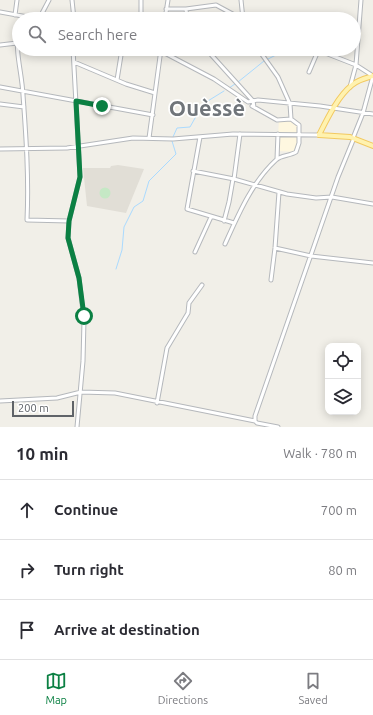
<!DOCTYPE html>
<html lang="en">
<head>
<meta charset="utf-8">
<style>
  body { margin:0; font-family:Ubuntu,sans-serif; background:#f2f2f3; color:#2b2b33 }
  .controls { position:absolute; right:12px; bottom:12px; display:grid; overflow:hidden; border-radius:8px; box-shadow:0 2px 10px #0003 }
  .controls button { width:36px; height:36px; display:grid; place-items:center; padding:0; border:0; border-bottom:1px solid #e1e1e2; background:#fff; color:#2b2b33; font:20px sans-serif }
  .scale { position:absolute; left:12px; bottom:10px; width:62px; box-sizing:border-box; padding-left:4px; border:2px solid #5f6368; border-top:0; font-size:11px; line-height:14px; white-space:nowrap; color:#5f6368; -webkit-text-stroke:3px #fff; paint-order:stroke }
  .stop { position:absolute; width:12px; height:12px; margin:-9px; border:3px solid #0b8043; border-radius:50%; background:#fff }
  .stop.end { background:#0b8043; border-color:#fff; box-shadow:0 1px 4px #0008 }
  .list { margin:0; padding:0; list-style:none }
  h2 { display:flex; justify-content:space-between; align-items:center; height:52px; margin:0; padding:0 16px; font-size:17px }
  h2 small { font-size:13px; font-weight:400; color:#7c7c81 }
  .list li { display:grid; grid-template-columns:26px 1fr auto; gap:12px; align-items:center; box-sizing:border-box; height:60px; padding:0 16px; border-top:1px solid #e1e1e2 }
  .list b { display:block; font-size:15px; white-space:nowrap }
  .list em { font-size:13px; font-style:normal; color:#7c7c81 }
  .icon { flex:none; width:22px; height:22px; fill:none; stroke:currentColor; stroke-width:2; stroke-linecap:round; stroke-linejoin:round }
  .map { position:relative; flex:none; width:373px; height:427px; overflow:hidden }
  .search { position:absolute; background:#fff; box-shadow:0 2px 10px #0003; left:12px; right:12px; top:12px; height:44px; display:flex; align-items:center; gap:10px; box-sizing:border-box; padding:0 14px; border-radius:22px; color:#7c7c81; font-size:15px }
  .sheet { height:232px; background:#fff }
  nav { display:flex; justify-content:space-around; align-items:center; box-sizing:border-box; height:56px; border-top:1px solid #e1e1e2; background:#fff; font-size:11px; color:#7c7c81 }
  nav a { display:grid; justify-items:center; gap:2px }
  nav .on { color:#0b8043 }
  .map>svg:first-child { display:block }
  .commercial { fill:#fef7e0 }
  .education { fill:#e1ded6 }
  .green { fill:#c5e8c5 }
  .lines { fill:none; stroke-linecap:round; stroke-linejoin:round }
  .stream { stroke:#aadaff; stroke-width:1 }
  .minor-casing { stroke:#b5b8bc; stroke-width:5 }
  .major-casing { stroke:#f2c960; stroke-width:6 }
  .minor { stroke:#fff; stroke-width:3 }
  .major { stroke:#fff2af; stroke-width:4 }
  .route { stroke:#0b8043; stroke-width:5 }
  .labels { text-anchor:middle; stroke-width:3.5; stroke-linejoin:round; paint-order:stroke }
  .town-label { font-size:22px; font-weight:bold; fill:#70757a; stroke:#fff }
</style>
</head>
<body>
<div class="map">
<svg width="373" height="427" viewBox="0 0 373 427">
  <rect width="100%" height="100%" fill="#f1efe8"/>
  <path class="commercial" d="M291 119 299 125 300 134 296 152 277 151 279 120Z"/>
  <path class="education" d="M118 165 144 169 126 213 87 206 83 168H110L111 166Z"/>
  <path class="green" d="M99.5 193a5.5 5.5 0 1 1 11 0a5.5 5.5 0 1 1-11 0Z"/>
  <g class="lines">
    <path class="stream" d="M268 59 278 54
      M238 82 264 61
      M229 88 235 84
      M173 137 177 128 190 127 203 104 224 91
      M116 269 122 250 124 227 134 207 143 201 149 181 176 154 172 141"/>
    <g class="minor-casing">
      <path id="minor" d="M72 0 74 19
        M141 0V19
        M241 0 243 19
        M166 9H186L216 5 242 19
        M186 9 187 19
        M0 12 39 19
        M15 15 17 0
        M39 19 49 0
        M165 19 168 0
        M19 28C14 50 22 72 23 95 26 136 29 178 27 220L69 221
        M0 45 17 43
        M73 49 80 177 69 221 68 238 79 278 84 320 83 361 77 427
        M157 49 214 79 248 102 258 100 320 106 373 114
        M206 49 253 101 254 107
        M315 49 356 65 373 76
        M74 62 126 84 155 93
        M309 72 318 51
        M117 80 122 49
        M0 87 153 115
        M350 87 356 65 361 0
        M0 104 24 107
        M252 106 277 120 291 119
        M200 137 187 209 234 223
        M149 138 161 49
        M353 138 363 113 373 76
        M0 149 67 148 133 138 173 139 233 134 319 135
        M277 159 278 134
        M193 171 234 179 287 194 316 198 332 197 373 204
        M234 179 240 134
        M224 221 229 202 233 179
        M225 244C238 215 252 182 276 160 281 155 290 156 296 152L299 143V125L291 119 290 104 278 77 258 49
        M275 248 311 256 373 263
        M195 252 211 217
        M271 280 275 248 279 192
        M0 401 57 398 81 392 115 393 255 421
        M157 403 167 348 188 313 189 303 202 285
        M278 427 257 423 255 421V416L338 177 354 138"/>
    </g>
    <g class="major-casing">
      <path id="major" d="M373 76C366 78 358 80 352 85 338 96 327 119 319 135L350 137 373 146"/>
    </g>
    <use href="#minor" class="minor"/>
    <use href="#major" class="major"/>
  </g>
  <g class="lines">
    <path class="route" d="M84 316 79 278 68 238 69 221 80 177 76 101 102 106"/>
  </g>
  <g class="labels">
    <g class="town-label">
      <text x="207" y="116">Ouèssè</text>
    </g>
  </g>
</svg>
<div class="controls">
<button><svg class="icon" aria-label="locate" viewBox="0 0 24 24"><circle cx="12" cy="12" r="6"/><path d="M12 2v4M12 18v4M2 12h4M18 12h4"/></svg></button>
<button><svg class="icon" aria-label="layers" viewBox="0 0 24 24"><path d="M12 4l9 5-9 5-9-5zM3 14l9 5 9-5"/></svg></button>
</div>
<div class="scale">200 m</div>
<div class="stop" style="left:84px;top:316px"></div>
<div class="stop end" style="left:102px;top:106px"></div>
<div class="search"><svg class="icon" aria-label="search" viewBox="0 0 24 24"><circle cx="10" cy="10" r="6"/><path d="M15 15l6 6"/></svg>Search here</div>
</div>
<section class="sheet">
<h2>10 min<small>Walk · 780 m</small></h2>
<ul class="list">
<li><svg class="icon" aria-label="ahead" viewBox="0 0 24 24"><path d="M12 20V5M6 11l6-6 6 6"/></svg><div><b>Continue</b></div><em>700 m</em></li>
<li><svg class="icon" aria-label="right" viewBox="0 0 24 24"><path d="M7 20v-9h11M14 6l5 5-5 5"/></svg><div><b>Turn right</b></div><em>80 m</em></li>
<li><svg class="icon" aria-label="arrive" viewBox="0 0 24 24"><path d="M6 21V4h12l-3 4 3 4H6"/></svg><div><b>Arrive at destination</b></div></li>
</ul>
</section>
<nav>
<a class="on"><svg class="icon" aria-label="map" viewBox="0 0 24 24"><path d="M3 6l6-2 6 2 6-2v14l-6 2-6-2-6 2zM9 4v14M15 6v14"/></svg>Map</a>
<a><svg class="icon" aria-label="directions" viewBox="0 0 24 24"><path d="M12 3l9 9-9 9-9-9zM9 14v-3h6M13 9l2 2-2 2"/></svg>Directions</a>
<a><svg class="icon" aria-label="saved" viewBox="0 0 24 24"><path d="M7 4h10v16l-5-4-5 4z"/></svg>Saved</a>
</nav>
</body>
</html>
